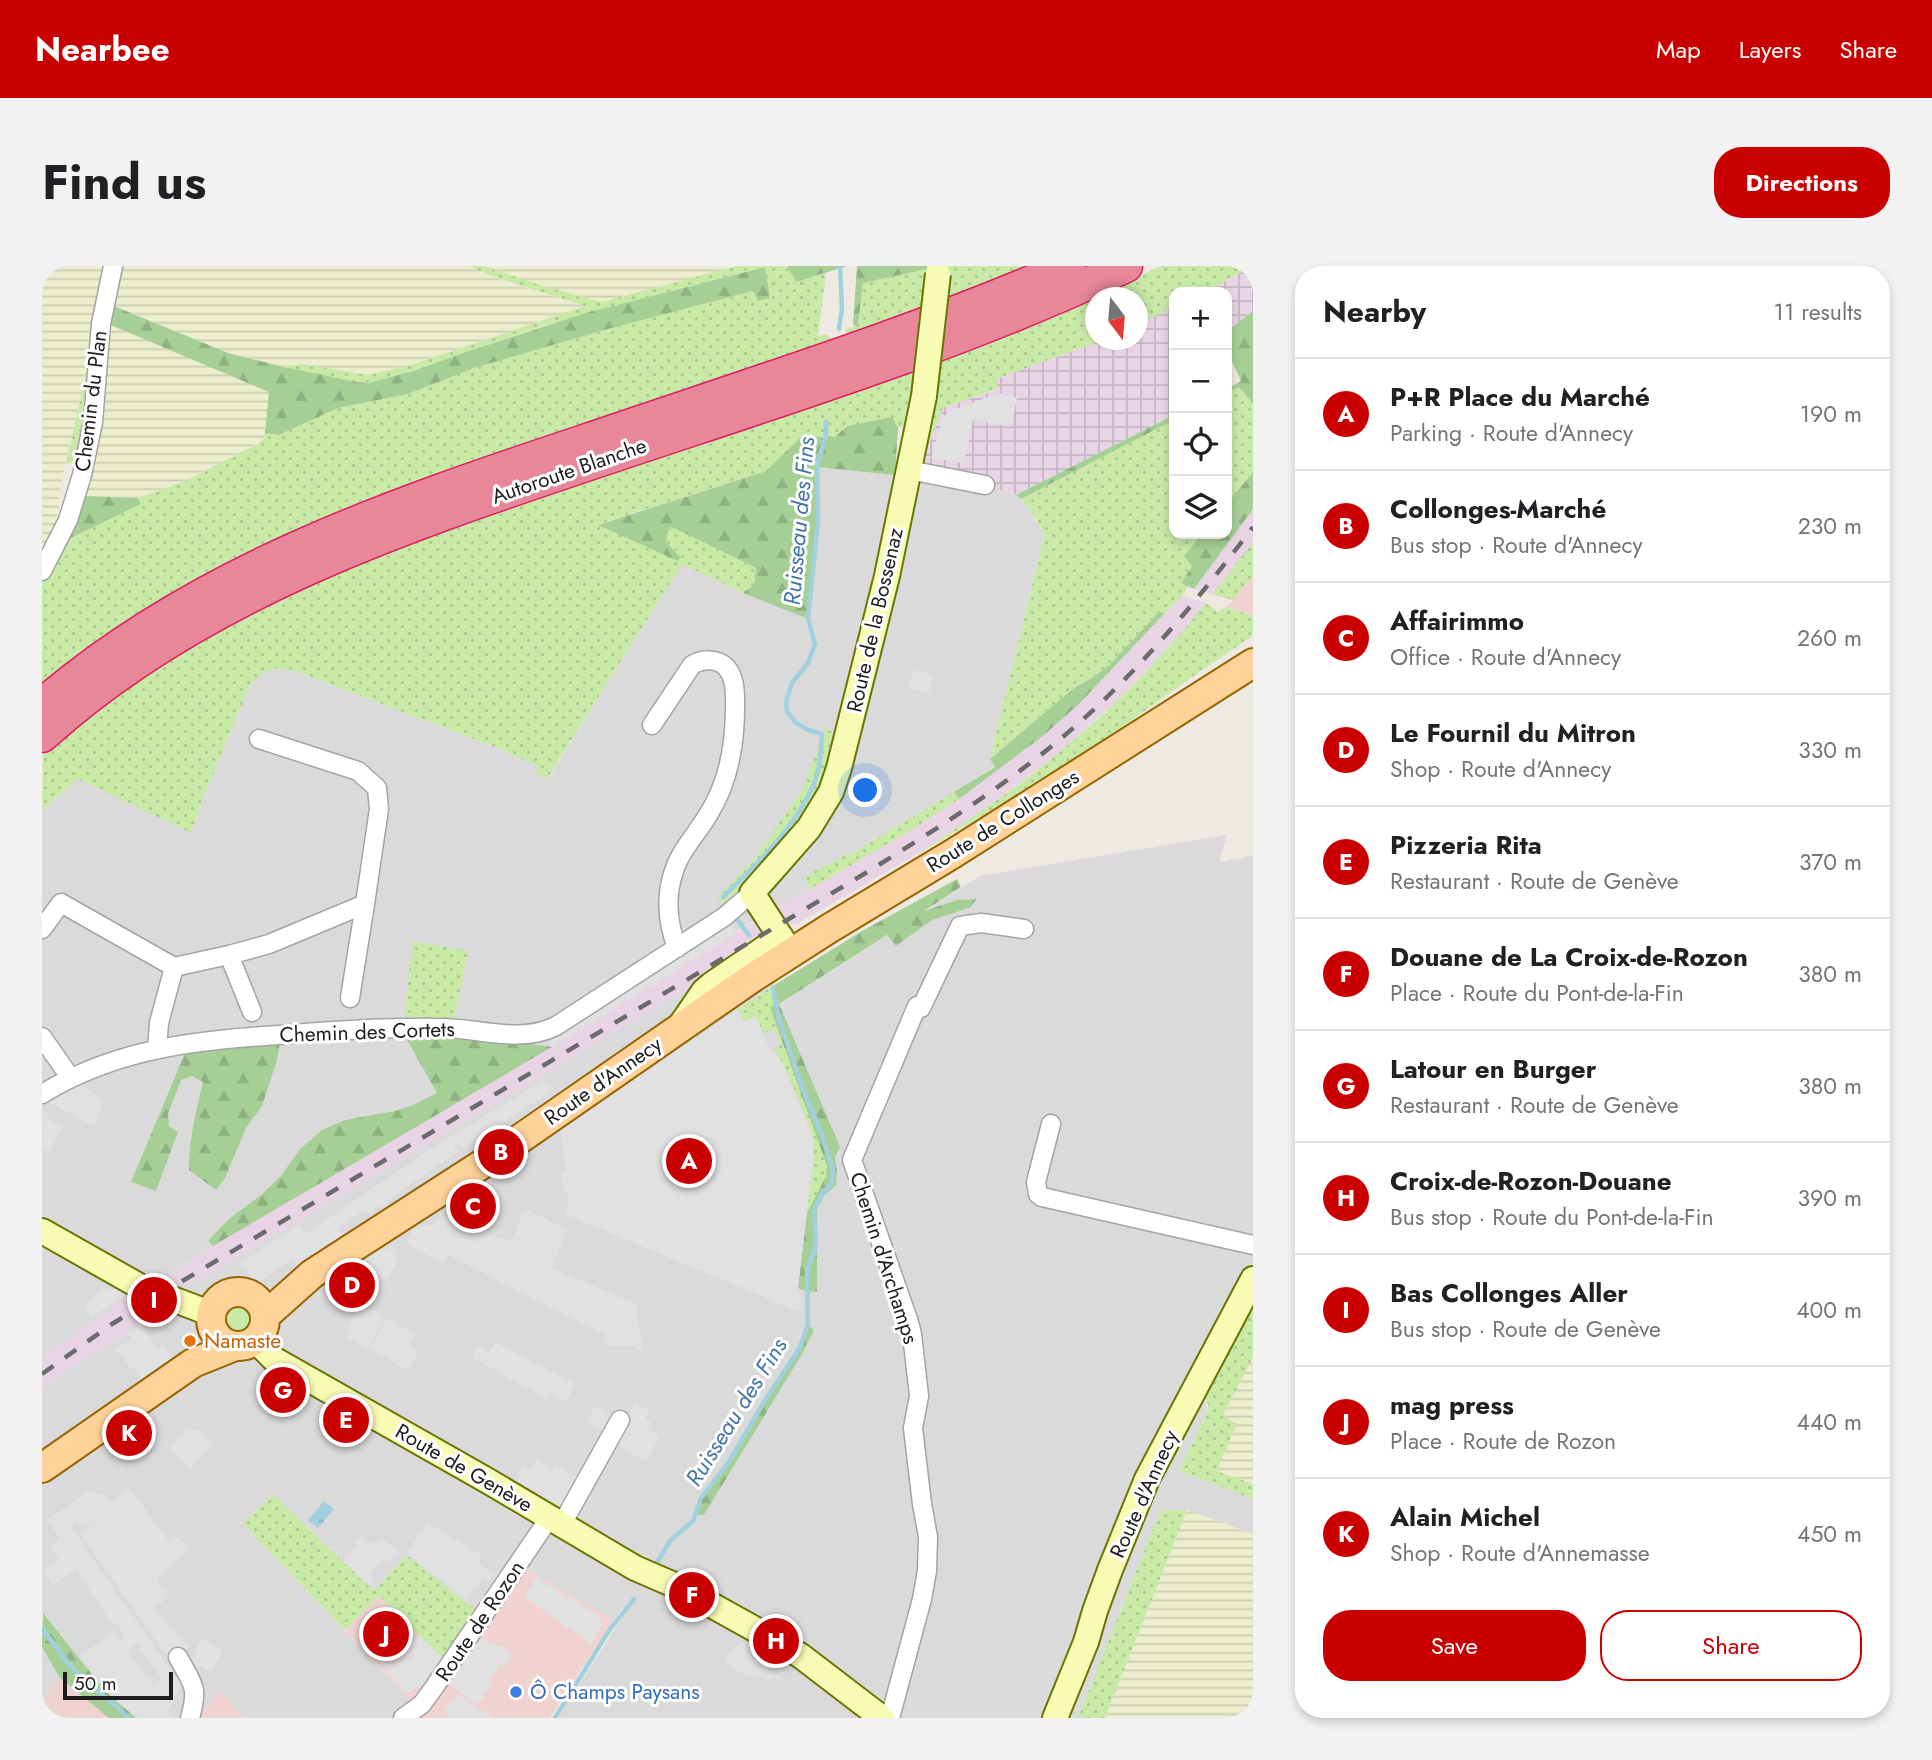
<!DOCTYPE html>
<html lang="en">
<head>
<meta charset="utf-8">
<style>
  body { margin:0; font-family:Jost,sans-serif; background:#f2f2f2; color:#202124 }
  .controls { position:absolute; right:21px; top:21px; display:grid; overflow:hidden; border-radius:14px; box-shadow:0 4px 10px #0003 }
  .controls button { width:63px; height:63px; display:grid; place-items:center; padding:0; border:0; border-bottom:2px solid #e0e0e0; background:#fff; color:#202124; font:35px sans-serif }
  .compass { position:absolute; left:1043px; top:21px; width:63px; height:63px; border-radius:50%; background:#fff; box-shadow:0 4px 10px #0003; rotate:164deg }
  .scale { position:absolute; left:21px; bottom:18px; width:110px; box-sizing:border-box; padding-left:7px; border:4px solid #1d1d1d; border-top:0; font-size:19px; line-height:24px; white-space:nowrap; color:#1d1d1d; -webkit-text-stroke:5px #fff; paint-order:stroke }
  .you { position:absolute; left:824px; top:525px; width:24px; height:24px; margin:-18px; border:5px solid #fff; border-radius:50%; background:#1a73e8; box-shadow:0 0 0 10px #1a73e833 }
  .badge { display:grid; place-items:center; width:46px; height:46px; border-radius:50%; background:#ca0000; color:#fff; font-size:23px; font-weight:700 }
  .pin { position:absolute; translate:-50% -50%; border:4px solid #fff; box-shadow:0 2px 7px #0006 }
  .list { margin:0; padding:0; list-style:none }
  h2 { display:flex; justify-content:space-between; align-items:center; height:91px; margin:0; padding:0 28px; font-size:30px }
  h2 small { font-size:23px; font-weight:400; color:#757577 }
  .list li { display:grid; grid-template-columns:46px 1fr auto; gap:21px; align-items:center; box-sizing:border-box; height:112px; padding:0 28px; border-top:2px solid #e0e0e0 }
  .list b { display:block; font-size:26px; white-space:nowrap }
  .list p { margin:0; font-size:23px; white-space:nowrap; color:#757577 }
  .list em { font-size:23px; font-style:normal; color:#757577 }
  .actions { display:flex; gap:14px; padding:21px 28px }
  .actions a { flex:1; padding:16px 0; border:2px solid #ca0000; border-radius:28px; text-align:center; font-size:24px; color:#ca0000 }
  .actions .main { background:#ca0000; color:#fff }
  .icon { flex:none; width:38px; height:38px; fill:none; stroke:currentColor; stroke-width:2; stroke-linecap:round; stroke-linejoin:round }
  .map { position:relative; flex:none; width:1211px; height:1452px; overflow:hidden; border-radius:28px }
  header { display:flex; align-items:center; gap:42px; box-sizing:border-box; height:98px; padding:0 35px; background:#ca0000; color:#fff }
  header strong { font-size:33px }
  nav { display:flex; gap:38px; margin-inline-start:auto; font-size:24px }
  .intro { display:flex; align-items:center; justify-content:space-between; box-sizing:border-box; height:168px; padding:0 42px }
  h1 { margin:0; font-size:49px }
  .button { padding:18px 32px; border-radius:28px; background:#ca0000; color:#fff; font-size:24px; font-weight:700 }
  main { display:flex; gap:42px; padding:0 42px }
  aside { flex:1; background:#fff; border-radius:28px; box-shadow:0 4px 10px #0003 }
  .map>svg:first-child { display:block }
  .residential { fill:#dbdada; fill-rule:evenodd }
  .commercial { fill:#f0d2d1 }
  .industrial { fill:url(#industrial-grid) }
  .railway { fill:#e8d4e4 }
  .farmland { fill:url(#farmland-rules) }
  .grass { fill:url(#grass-dots) }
  .forest { fill:url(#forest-firs) }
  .garden { fill:#c8eaa6 }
  .parking { fill:#e1e1e1; fill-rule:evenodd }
  .water { fill:url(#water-ripples) }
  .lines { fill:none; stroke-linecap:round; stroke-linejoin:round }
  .stream { stroke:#a1d0de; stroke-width:4.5 }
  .street-casing { stroke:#a4a4a4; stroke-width:21 }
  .secondary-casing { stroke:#697602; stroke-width:28 }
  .primary-casing { stroke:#966400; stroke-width:32 }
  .highway-casing { stroke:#dc1f60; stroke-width:35 }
  .street { stroke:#fff; stroke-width:18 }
  .secondary { stroke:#f7fbb4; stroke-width:24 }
  .primary { stroke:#fed298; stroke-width:28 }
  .highway { stroke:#e88799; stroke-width:32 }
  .rail { stroke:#6b6b6b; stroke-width:4.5; stroke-dasharray:14 14; stroke-linecap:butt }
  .secondary-bridge-casing { stroke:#697602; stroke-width:28; stroke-linecap:butt }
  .secondary-bridge { stroke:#f7fbb4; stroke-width:24 }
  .food-dot { fill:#e8710a; stroke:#fff; stroke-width:2.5 }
  .shop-dot { fill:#3f7fe0; stroke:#fff; stroke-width:2.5 }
  .labels { text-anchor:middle; stroke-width:6; stroke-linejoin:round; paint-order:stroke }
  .street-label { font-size:21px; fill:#1d1d1d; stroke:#fff }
  .food-label { font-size:21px; fill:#c56008; stroke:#fff; text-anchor:start }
  .shop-label { font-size:21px; fill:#366cbe; stroke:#fff; text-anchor:start }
  .water-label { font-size:23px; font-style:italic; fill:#4476a6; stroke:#fff }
</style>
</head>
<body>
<header>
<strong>Nearbee</strong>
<nav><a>Map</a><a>Layers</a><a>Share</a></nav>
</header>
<div class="intro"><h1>Find us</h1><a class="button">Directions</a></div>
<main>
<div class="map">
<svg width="1211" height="1452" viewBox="0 0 1211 1452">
  <defs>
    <pattern id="industrial-grid" width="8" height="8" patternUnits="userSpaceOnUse" patternTransform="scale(1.75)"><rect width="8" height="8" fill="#e8d4e4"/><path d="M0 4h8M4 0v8" fill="none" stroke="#c7b6c3"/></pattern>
    <pattern id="farmland-rules" width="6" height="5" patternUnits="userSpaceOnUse" patternTransform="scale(1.75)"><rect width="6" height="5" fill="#eceecd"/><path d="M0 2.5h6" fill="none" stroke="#caccb0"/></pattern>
    <pattern id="grass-dots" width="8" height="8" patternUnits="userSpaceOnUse" patternTransform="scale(1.75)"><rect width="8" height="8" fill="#c8eaa6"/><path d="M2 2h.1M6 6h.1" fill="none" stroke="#abc88e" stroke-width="1.8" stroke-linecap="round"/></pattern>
    <pattern id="forest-firs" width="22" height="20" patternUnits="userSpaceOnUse" patternTransform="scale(1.75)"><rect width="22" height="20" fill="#a6cf96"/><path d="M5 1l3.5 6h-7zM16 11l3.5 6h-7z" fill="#8eb181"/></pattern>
    <pattern id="water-ripples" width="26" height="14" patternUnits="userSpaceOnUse" patternTransform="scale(1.75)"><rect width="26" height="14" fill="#a1d0de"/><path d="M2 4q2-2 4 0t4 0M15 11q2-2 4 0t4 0" fill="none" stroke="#8ab2be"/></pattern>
  </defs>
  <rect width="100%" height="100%" fill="#eeeae2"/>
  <path class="residential" d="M775 200 940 218 958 223 974 229 979 233 986 240 993 254 1003 266 948 493 953 500 885 544 808 589 807 587 762 611 768 623 732 642 510 781 404 766H360L405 843 171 980 0 1092V544L36 512 149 566 164 525 208 419 219 406 225 404 240 403 256 406 458 483 497 501 506 513 640 297 701 327 766 352 776 254Z
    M1185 569 1177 596 1211 590V1039L1162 1132 1166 1145 1137 1204 1211 1233V1268L1145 1244 1118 1245 1036 1452H516L588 1339 585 1337 571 1354 470 1295 434 1344 364 1289 333 1325 231 1229 201 1258 369 1434 381 1452H203L178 1426 156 1452H94L64 1426 2 1348H0V1123L24 1105 125 1042 140 1024 674 706 721 675 738 738 938 610ZM765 1059 772 1064 760 1088 662 1249H655L659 1232 686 1197 705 1167 722 1136 758 1081Z
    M0 1381 18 1412 0 1433Z"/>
  <path class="commercial" d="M1211 309V350L1184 341 1191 334Z
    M469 1295 571 1354 508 1452H381L369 1434 303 1364 337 1330 402 1392Z
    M18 1412 67 1452H0V1433Z
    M178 1426 203 1452H156Z"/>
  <path class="industrial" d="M1211 0V45L1185 65V26H1162Z
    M1132 41V149L974 229 940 218 876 206 901 142 957 123 954 113 1060 74H1096V58Z"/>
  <path class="railway" d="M1211 243V309L1191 334 1152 323Z
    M1140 330 1164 337 1138 369 1107 402 1075 435 1012 491 933 550 865 594 755 658 743 657 732 642 768 623 858 571 917 533 1001 470 1037 438Z
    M715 654 723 670 674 706 140 1024 125 1042 24 1105 0 1123V1092L86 1030 117 1016 171 980 510 781Z"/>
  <path class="farmland" d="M0 0H61L46 100 18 222 16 247 9 269 0 288Z
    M78 0H427L447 9 494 25 544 40 369 99 326 109 314 108 260 98 242 101 186 87 73 40 72 33Z
    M442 0H695L560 36 501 20Z
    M64 57 228 126 222 172 216 178 141 216 96 232 43 230 47 211Z
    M1211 1091V1218L1174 1205 1195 1158 1181 1149Z
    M1145 1244 1211 1268V1452H1063Z"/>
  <path class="grass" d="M427 0H442L501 20 560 36 695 0H745L754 16 784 7 776 70 786 68 789 76C695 107 601 139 507 170 389 210 272 251 163 310 105 341 53 381 0 420V317L26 271 28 273 99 238 96 232 141 216 216 178 222 172 223 167 237 169 296 142 366 128 432 102 566 63 711 25 716 35 728 31 722 1 572 40 494 62 341 115C309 121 274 108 242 101L260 98 326 109 369 99 543 40 447 9Z
    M906 0H989L903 35Z
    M1119 0H1211L1162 26H1132V41L1096 58V32H1054V74H1060L954 113 957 122 901 142 884 186 892 132 895 96 987 60Z
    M885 3 882 43 805 70 803 63 816 59 821 17Z
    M52 59 39 188 31 198 24 197 46 100Z
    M875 103 869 157 856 162 850 152 805 160 793 171H759L724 205 557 258 638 291 624 276 627 261 634 263 714 302 712 319 701 327 640 298 505 513 494 507 497 501 458 483 256 406C231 401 226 399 208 419L164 525 149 567 36 513 0 544 1 489C38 458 74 428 114 401 246 313 401 264 550 214 658 177 767 140 875 103Z
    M1197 121 1211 138V206L1185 238V127Z
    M1132 154V268H1160L1143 290 1150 300 1139 317 1146 320 1140 330 1123 347 1117 346 1067 399 1053 410 1032 422 948 493 1003 267C995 256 989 243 979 233Z
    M1211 276V309L1191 334 1171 328Z
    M1164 337 1176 346 1184 341 1211 350V370C1155 406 1103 446 1048 483 988 522 927 557 866 594 916 561 967 528 1014 489 1069 444 1119 393 1164 337Z
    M783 462 797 469 784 515 765 550 701 621 681 637 675 632 713 592 761 523Z
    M912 526 917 533 858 571 768 623 762 611 807 587 809 588Z
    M371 675 426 685 412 754 362 751Z
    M731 720 737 738 729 741 785 900 784 910 765 947C767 925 774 896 771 875 769 859 742 796 732 784L739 779 732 763 721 768 714 750 702 755 695 744Z
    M1211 1039V1091L1181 1149 1195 1158 1174 1205 1211 1218V1233L1137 1205 1166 1145V1138L1162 1132Z
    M231 1229 332 1325 364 1289 434 1344 402 1393 337 1330 303 1364 201 1258Z
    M1145 1244 1063 1452H1036L1118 1245Z"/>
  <path class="forest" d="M745 0H805L754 16Z
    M815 0H885V3L821 17 816 60 811 59Z
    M723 1 728 32 716 35 711 25 566 63 432 102 366 128 296 142 237 169 223 167 227 126 64 57 67 38 186 87 242 101 314 116 327 117 371 105 427 85 544 47Z
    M1211 45V138L1197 121 1185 127V123L1199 115 1185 85V65Z
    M1132 149V154L979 233 974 229Z
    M850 151 856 162 853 209 776 201V254L766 353 701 327 712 319 714 302 634 263 627 261 624 276 638 291 636 295 556 259 724 205 759 171H793L805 160Z
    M1211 206V243L1152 323 1139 317 1150 300 1142 290 1160 268H1185V238Z
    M43 230 96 232 99 238 27 273 26 271Z
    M1117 346 1123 347 1037 438 1001 470 917 533 912 526 953 501 948 493 1032 422 1053 410 1067 399Z
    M915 613 919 621 882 645 915 634 935 633 927 642 890 654 854 680 845 669 737 738 798 881 793 891 795 905 794 919 783 929 775 943V1026L763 1025 756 1022 765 947 784 910 785 900 728 741 737 738 731 720 820 665Z
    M360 765 404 766 510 781 171 980 166 975 187 953 219 929 239 910 258 883 280 864 303 854 353 845 369 840 395 827Z
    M238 777 235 794 220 840 204 862 183 912 174 924 147 904C147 873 154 845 161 816L150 810 139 814 126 848 127 860 136 866 114 925 89 916 143 787 156 781Z
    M766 1058 772 1064 760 1088 662 1249H654L659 1232 686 1197 722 1136 758 1081Z
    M1 1347 64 1426 94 1452H67L18 1412 0 1381Z"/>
  <path class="garden" d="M181 1053a15 15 0 1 1 30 0a15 15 0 1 1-30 0Z"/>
  <path class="parking" d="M957 127 975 132 969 161 931 154 922 197 889 192 901 151 906 146Z
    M871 404 891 409 888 424 884 427 866 423Z
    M682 651 695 666 510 781 501 766Z
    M695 744 702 755 714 750 724 776 740 796 768 864 771 876V891L756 1022 760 1042 757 1043V1046L523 948 527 935 526 925 522 926 519 907 524 906 518 865Z
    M502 814 510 825 421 882 418 878 412 881V884L417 885 350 931 341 942 337 940 328 947 318 945 316 949 296 962 301 971 256 1002 250 993 215 1017 212 1016 199 996 258 959 264 968 382 887Z
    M34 815 62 835 52 860 4 835Z
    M1 841 8 854 21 860 7 886 0 882Z
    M483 943 525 963 509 1002 595 1038 596 1058 601 1085 591 1080H570L561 1077 564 1069 406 989 401 997 364 978 371 963 390 958 407 948 439 960 451 969 469 976Z
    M353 981 355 996 345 1015 320 1000 324 989Z
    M75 1019 86 1027 50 1051 42 1042 60 1020 68 1024Z
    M318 1038 343 1052 326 1083 305 1071 308 1057Z
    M345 1052 373 1068 368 1077 376 1086 366 1104 328 1083Z
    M99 1058 115 1082 122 1078 131 1091 99 1113 91 1101 88 1102 74 1083 89 1073 85 1067Z
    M453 1076 533 1118 524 1136 508 1129 505 1133 431 1092 436 1081 447 1087Z
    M593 1137 607 1144 603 1153 609 1156 605 1163 618 1170 604 1195 573 1178 583 1159 592 1164 593 1163 583 1157Z
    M553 1140 571 1150 562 1165 545 1156Z
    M145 1162 156 1164 172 1179 149 1202 131 1186 130 1181Z
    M494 1194 511 1204 514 1200 537 1213 520 1245 472 1217 481 1198 489 1202Z
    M86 1221 111 1252 109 1254 126 1274 132 1269 134 1272 136 1271 147 1283 114 1314 127 1329 112 1343 147 1380 129 1396 38 1268 63 1243 41 1262 34 1255 29 1261 140 1420 124 1447 130 1452H98L85 1443 67 1428 38 1390 71 1365 78 1374 81 1372V1366L73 1356 70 1357 34 1304 11 1319 1 1305 17 1294 8 1281 18 1273 5 1254 48 1224 72 1234ZM95 1378 120 1413 112 1420 86 1384Z
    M385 1257 440 1289 436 1297 452 1307 447 1315 441 1311 424 1334 365 1287Z
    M319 1271 328 1277H334L339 1272 357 1286 347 1297 340 1292 327 1308 333 1313 328 1319 301 1295Z
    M494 1312 556 1349 560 1357 550 1378 482 1331Z
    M377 1369 401 1392 378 1423 375 1420 366 1428 337 1396 341 1392 351 1400 368 1383 367 1379Z
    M440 1372 448 1377 462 1381 471 1387 462 1401 458 1399 447 1415 451 1417 436 1439 407 1419Z
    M159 1373 181 1383 170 1406 149 1396Z
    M706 1373 752 1401 735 1413H726L703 1409 694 1404 686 1396 683 1389Z
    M417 1428 451 1452H409L401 1443Z"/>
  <path class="water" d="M282 1235 292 1243 276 1262 266 1254Z"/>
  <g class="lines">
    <path class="stream" d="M797 63 800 42 798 0
      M681 631C714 600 769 546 777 500 779 490 779 478 780 468L764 463 753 456 745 445 744 436 750 417 766 397 773 378 766 353 776 254 775 200 784 168V156
      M694 652 707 669
      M614 1298 628 1275 651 1255 659 1232 686 1197 722 1136 758 1081 766 1058 765 1004 774 980 772 945 779 930 790 916 791 903 779 866 763 829 737 753 731 722
      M0 1363 31 1403 87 1452
      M513 1452 568 1363 592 1333"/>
    <g class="street-casing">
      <path id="street" d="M867 204 943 219
        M0 305 26 254 40 209 51 156 59 58 71 0
        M610 459 650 399C660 393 675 392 684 401 694 412 693 429 693 442 693 480 687 516 666 549 654 569 637 586 631 608 623 633 626 658 635 682
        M0 663 19 637 132 701
        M187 689 210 746
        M308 732 323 638
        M0 771 28 811
        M115 783 117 757 132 701 187 689 227 678 323 638 337 543 335 522 316 505 217 473
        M0 828C78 780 161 774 250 768 300 764 349 761 399 762 437 762 478 778 514 760L682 651 710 627
        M1009 858 994 916 996 928 1000 931 1211 979
        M520 1258 578 1154
        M136 1391C151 1419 157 1420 148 1452
        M361 1452 380 1438 391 1423 508 1251
        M848 1452 880 1333 885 1305 886 1271 880 1238 871 1162 877 1130 870 1068 867 1056 810 894 875 740 879 742 918 660 939 657 982 663"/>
    </g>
    <g class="secondary-casing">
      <path id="secondary" d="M749 687 710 627 767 562 789 526 797 502 845 310 882 130
        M638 760 662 725 669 719 739 671
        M0 965 99 1021 170 1048
        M213 1074 233 1094 446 1215 593 1302 637 1321 734 1375 759 1390 840 1452
        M1013 1452 1044 1376 1053 1345 1068 1304 1105 1213 1211 1013"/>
    </g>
    <g class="primary-casing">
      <path id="primary" d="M169 1053a27 27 0 1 1 54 0a27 27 0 1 1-54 0Z
        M223 1050 270 1008 459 886 710 712 788 662 912 587 1211 397
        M0 1202 151 1097 193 1080"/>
    </g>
    <g class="highway-casing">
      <path id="highway" d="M0 439C153 306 350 239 539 176 703 120 868 69 1027 0
        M0 470C152 332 350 264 541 200 724 138 909 83 1084 0"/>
    </g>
    <use href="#street" class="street"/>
    <use href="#secondary" class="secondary"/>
    <use href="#primary" class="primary"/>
    <use href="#highway" class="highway"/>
    <path class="rail" d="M0 1108 70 1058 117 1029 822 608C909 554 997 499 1070 426 1122 375 1167 319 1211 261"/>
    <g class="secondary-bridge-casing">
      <path id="secondary-bridge" d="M882 130 896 8"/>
    </g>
    <use href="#secondary-bridge" class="secondary-bridge"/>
  </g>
  <circle class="food-dot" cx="148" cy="1075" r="7"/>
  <circle class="shop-dot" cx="474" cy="1426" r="7"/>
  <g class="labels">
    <g class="street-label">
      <text transform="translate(49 135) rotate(-83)" y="7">Chemin du Plan</text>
      <text transform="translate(527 205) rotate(-19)" y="7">Autoroute Blanche</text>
      <text transform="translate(833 354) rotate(-77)" y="7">Route de la Bossenaz</text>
      <text transform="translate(961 555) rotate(-32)" y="7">Route de Collonges</text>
      <text transform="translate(325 766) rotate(-2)" y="7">Chemin des Cortets</text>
      <text transform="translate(561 815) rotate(-35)" y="7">Route d'Annecy</text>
      <text transform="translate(842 992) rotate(72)" y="7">Chemin d'Archamps</text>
      <text transform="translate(422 1202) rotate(30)" y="7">Route de Genève</text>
      <text transform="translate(1102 1228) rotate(-66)" y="7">Route d'Annecy</text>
      <text transform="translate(438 1355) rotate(-56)" y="7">Route de Rozon</text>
    </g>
    <g class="food-label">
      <text x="162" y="1082">Namaste</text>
    </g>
    <g class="shop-label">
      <text x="488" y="1433">Ô Champs Paysans</text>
    </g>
    <g class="water-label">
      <text transform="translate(757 255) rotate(-85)" y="8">Ruisseau des Fins</text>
      <text transform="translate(694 1146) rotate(-58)" y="8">Ruisseau des Fins</text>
    </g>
  </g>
</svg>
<div class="controls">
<button>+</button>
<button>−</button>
<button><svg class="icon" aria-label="locate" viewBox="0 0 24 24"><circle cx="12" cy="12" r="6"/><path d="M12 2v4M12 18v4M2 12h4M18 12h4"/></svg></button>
<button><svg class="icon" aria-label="layers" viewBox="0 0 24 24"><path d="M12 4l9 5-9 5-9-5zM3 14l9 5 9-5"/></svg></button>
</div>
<svg class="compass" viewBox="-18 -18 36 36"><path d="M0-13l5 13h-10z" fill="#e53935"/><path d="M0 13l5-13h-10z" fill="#757577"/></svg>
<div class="scale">50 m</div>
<div class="you"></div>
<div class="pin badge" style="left:647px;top:895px">A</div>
<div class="pin badge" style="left:459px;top:886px">B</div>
<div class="pin badge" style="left:431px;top:940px">C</div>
<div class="pin badge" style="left:310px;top:1019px">D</div>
<div class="pin badge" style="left:304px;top:1154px">E</div>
<div class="pin badge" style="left:650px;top:1329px">F</div>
<div class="pin badge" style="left:241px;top:1124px">G</div>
<div class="pin badge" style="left:734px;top:1375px">H</div>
<div class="pin badge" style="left:112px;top:1034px">I</div>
<div class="pin badge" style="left:344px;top:1368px">J</div>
<div class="pin badge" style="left:87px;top:1167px">K</div>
</div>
<aside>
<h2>Nearby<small>11 results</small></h2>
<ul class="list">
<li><span class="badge">A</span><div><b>P+R Place du Marché</b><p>Parking · Route d'Annecy</p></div><em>190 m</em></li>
<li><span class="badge">B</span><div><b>Collonges-Marché</b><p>Bus stop · Route d'Annecy</p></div><em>230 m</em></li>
<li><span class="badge">C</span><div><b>Affairimmo</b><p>Office · Route d'Annecy</p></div><em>260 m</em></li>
<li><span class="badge">D</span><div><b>Le Fournil du Mitron</b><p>Shop · Route d'Annecy</p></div><em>330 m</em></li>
<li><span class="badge">E</span><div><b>Pizzeria Rita</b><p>Restaurant · Route de Genève</p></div><em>370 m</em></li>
<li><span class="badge">F</span><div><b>Douane de La Croix-de-Rozon</b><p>Place · Route du Pont-de-la-Fin</p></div><em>380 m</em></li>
<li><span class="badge">G</span><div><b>Latour en Burger</b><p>Restaurant · Route de Genève</p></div><em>380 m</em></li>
<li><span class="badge">H</span><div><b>Croix-de-Rozon-Douane</b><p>Bus stop · Route du Pont-de-la-Fin</p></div><em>390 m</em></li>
<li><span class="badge">I</span><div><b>Bas Collonges Aller</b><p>Bus stop · Route de Genève</p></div><em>400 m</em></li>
<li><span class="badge">J</span><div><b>mag press</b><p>Place · Route de Rozon</p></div><em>440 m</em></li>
<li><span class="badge">K</span><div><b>Alain Michel</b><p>Shop · Route d'Annemasse</p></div><em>450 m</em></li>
</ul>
<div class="actions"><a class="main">Save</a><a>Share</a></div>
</aside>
</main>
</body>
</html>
